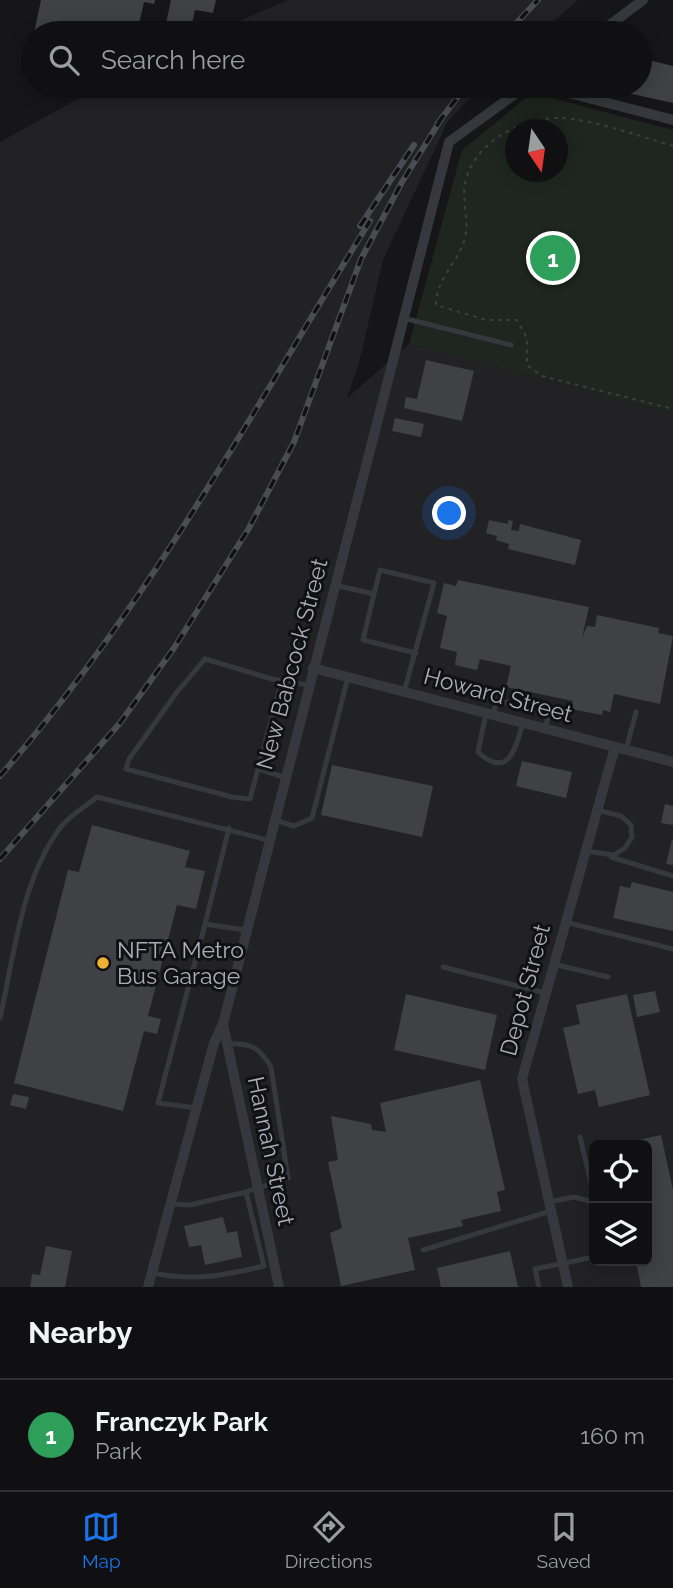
<!DOCTYPE html>
<html lang="en">
<head>
<meta charset="utf-8">
<style>
  body { margin:0; font-family:Raleway,sans-serif; background:#1e1e20; color:#f1f3f6 }
  .controls { position:absolute; right:21px; bottom:21px; display:grid; overflow:hidden; border-radius:10px; box-shadow:0 4px 18px #0003 }
  .controls button { width:63px; height:63px; display:grid; place-items:center; padding:0; border:0; border-bottom:2px solid #303032; background:#101012; color:#f1f3f6; font:35px sans-serif }
  .compass { position:absolute; left:505px; top:119px; width:63px; height:63px; border-radius:50%; background:#101012; box-shadow:0 4px 18px #0003; rotate:167deg }
  .you { position:absolute; left:450px; top:514px; width:24px; height:24px; margin:-18px; border:5px solid #fff; border-radius:50%; background:#1a73e8; box-shadow:0 0 0 10px #1a73e833 }
  .badge { display:grid; place-items:center; width:46px; height:46px; border-radius:50%; background:#1a73e8; color:#fff; font-size:23px; font-weight:700 }
  .pin { position:absolute; translate:-50% -50%; border:4px solid #fff; box-shadow:0 2px 7px #0006 }
  .list { margin:0; padding:0; list-style:none }
  h2 { display:flex; justify-content:space-between; align-items:center; height:91px; margin:0; padding:0 28px; font-size:30px }
  h2 small { font-size:23px; font-weight:400; color:#9c9d9f }
  .list li { display:grid; grid-template-columns:46px 1fr auto; gap:21px; align-items:center; box-sizing:border-box; height:112px; padding:0 28px; border-top:2px solid #303032 }
  .list b { display:block; font-size:26px; white-space:nowrap }
  .list p { margin:0; font-size:23px; white-space:nowrap; color:#9c9d9f }
  .list em { font-size:23px; font-style:normal; color:#9c9d9f }
  .icon { flex:none; width:38px; height:38px; fill:none; stroke:currentColor; stroke-width:2; stroke-linecap:round; stroke-linejoin:round }
  .map { position:relative; flex:none; width:673px; height:1287px; overflow:hidden }
  .search { position:absolute; background:#101012; box-shadow:0 4px 18px #0003; left:21px; right:21px; top:21px; height:77px; display:flex; align-items:center; gap:18px; box-sizing:border-box; padding:0 24px; border-radius:38px; color:#9c9d9f; font-size:26px }
  .sheet { height:203px; background:#101012 }
  nav { display:flex; justify-content:space-around; align-items:center; box-sizing:border-box; height:98px; border-top:2px solid #303032; background:#101012; font-size:19px; color:#9c9d9f }
  nav a { display:grid; justify-items:center; gap:4px }
  nav .on { color:#1a73e8 }
  .map>svg:first-child { display:block }
  .built { fill:#222225; fill-rule:evenodd }
  .green { fill:#1e261f; fill-rule:evenodd }
  .building { fill:#404145 }
  .lines { fill:none; stroke-linecap:round; stroke-linejoin:round }
  .path { stroke:#3d3f44; stroke-width:2; stroke-dasharray:3.5 5; stroke-linecap:butt }
  .service { stroke:#37383d; stroke-width:5 }
  .minor { stroke:#37383d; stroke-width:10 }
  .rail-casing { stroke:#4a4c52; stroke-width:6 }
  .rail { stroke:#111113; stroke-width:3.5; stroke-dasharray:10; stroke-linecap:butt }
  .poi-dot { fill:#f2b134; stroke:#111113; stroke-width:2.5 }
  .labels { text-anchor:middle; stroke-width:6; stroke-linejoin:round; paint-order:stroke }
  .street-label { font-size:23px; fill:#a8adb8; stroke:#111113 }
  .poi-label { font-size:23px; fill:#a8adb8; stroke:#111113; text-anchor:start }
</style>
</head>
<body>
<div class="map">
<svg width="673" height="1287" viewBox="0 0 673 1287">
  <rect width="100%" height="100%" fill="#161618"/>
  <path class="built" d="M288 0H578L541 33H211Z
    M101 86H482L448 121 383 260 359 363 347 398 409 344 673 414V1287H0V142ZM594 1145H647V1261H594Z"/>
  <path class="green" d="M532 93 673 130V414L409 344 462 150ZM516 130H558V172H516Z"/>
  <path class="building" d="M41 0H155L154 4 144 2 137 33H34Z
    M171 0H216L213 13 195 10 190 33H164Z
    M640 58 673 66V103L600 87 640 86Z
    M426 360 474 371 462 421 404 408 406 397 417 399Z
    M395 418 424 424 421 437 392 431Z
    M489 520 508 524V520L513 521 511 530 519 531 520 524 581 540 575 565 508 549 509 544 496 540 497 536 486 533Z
    M458 580 589 607 582 638 587 626 595 627 597 615 659 628 658 633 673 636 660 704 614 694 610 712 603 710 602 715 571 709 573 701 506 687 511 666 480 659 477 670 455 665 457 652 440 648 447 616 437 613 444 583 456 586Z
    M522 761 572 772 566 798 516 786Z
    M332 765 433 786 422 837 321 815Z
    M665 804 673 806V825L661 823Z
    M92 825 190 851 185 867 205 871 196 909 177 905 148 1016 161 1019 157 1034 144 1031 123 1111 14 1083 68 870 79 872Z
    M672 839 673 840V865L666 864Z
    M632 882 673 892V931L613 918 620 886 630 888Z
    M655 991 660 1012 637 1017 633 995Z
    M406 994 497 1015 485 1070 394 1050Z
    M627 994 650 1095 599 1107 595 1090 578 1094 563 1028 580 1024 576 1005Z
    M480 1080 505 1190 497 1192 501 1211 461 1220 463 1226 408 1238 415 1270 341 1286 330 1233 342 1228 328 1162 338 1160 331 1116 371 1124 372 1130 386 1132 380 1103Z
    M13 1094 29 1097 26 1109 10 1105Z
    M661 1135 673 1190V1287H641L636 1261H647V1145L620 1144Z
    M223 1217 227 1233 237 1231 242 1257 205 1265 201 1245 189 1247 184 1226Z
    M46 1246 72 1251 65 1287H30L32 1274 40 1275Z
    M510 1251 518 1287H441L437 1268Z"/>
  <g class="lines">
    <path class="path" d="M673 146C646 138 584 117 559 118 521 118 477 141 466 179 461 197 468 214 466 232 462 261 437 274 436 305L486 320H517L527 338V365L542 376 673 409"/>
    <path class="service" d="M403 318 511 345
      M334 585 374 594 380 570 434 583 404 692
      M374 594 363 640 416 653
      M453 687 497 700 493 715
      M497 700 549 713 545 729
      M486 713 478 752C509 781 516 746 523 723
      M626 750 636 712
      M258 769 282 680
      M284 777 258 769 250 799 232 797 126 769 129 759 177 692 205 659 272 679 308 685
      M275 820 294 826 312 818 348 677
      M229 828 205 924 245 930
      M585 851 614 855 625 848 632 837 631 825 621 816 597 810
      M611 857 673 876
      M565 922 673 949
      M553 964 608 977
      M443 967 545 993
      M0 1018C14 956 21 881 60 828 69 816 85 807 97 797L268 840
      M228 1044C250 1042 260 1048 271 1067L288 1178 246 1192
      M197 1108 158 1103 205 924
      M580 1137 594 1196
      M549 1202 574 1197 594 1202
      M423 1250 551 1211
      M152 1273C195 1281 221 1276 264 1266L246 1192 190 1205 171 1204
      M539 1287 535 1269 594 1257"/>
    <path class="minor" d="M599 33 643 0
      M542 86 673 120
      M313 668 673 762
      M223 1024 279 1287
      M148 1287 214 1043 223 1024 449 142 526 86
      M568 1287 522 1079 615 747"/>
    <g class="rail-casing">
      <path id="rail" d="M507 33 538 0
        M438 123 466 86
        M360 226 414 145
        M0 776C147 608 253 410 370 221
        M0 859 120 723 174 648 249 528 294 442 361 259 402 182 443 116"/>
    </g>
    <use href="#rail" class="rail"/>
  </g>
  <circle class="poi-dot" cx="103" cy="963" r="7"/>
  <g class="labels">
    <g class="street-label">
      <text transform="translate(292 664) rotate(-75)" y="8">New Babcock Street</text>
      <text transform="translate(498 695) rotate(15)" y="8">Howard Street</text>
      <text transform="translate(525 990) rotate(-75)" y="8">Depot Street</text>
      <text transform="translate(271 1151) rotate(78)" y="8">Hannah Street</text>
    </g>
    <g class="poi-label">
      <text x="117" y="958">NFTA Metro<tspan x="117" dy="26">Bus Garage</tspan></text>
    </g>
  </g>
</svg>
<div class="controls">
<button><svg class="icon" aria-label="locate" viewBox="0 0 24 24"><circle cx="12" cy="12" r="6"/><path d="M12 2v4M12 18v4M2 12h4M18 12h4"/></svg></button>
<button><svg class="icon" aria-label="layers" viewBox="0 0 24 24"><path d="M12 4l9 5-9 5-9-5zM3 14l9 5 9-5"/></svg></button>
</div>
<svg class="compass" viewBox="-18 -18 36 36"><path d="M0-13l5 13h-10z" fill="#e53935"/><path d="M0 13l5-13h-10z" fill="#9c9d9f"/></svg>
<div class="you"></div>
<div class="pin badge" style="left:553px;top:258px;background:#2e9e5b">1</div>
<div class="search"><svg class="icon" aria-label="search" viewBox="0 0 24 24"><circle cx="10" cy="10" r="6"/><path d="M15 15l6 6"/></svg>Search here</div>
</div>
<section class="sheet">
<h2>Nearby<small></small></h2>
<ul class="list">
<li><span class="badge" style="background:#2e9e5b">1</span><div><b>Franczyk Park</b><p>Park</p></div><em>160 m</em></li>
</ul>
</section>
<nav>
<a class="on"><svg class="icon" aria-label="map" viewBox="0 0 24 24"><path d="M3 6l6-2 6 2 6-2v14l-6 2-6-2-6 2zM9 4v14M15 6v14"/></svg>Map</a>
<a><svg class="icon" aria-label="directions" viewBox="0 0 24 24"><path d="M12 3l9 9-9 9-9-9zM9 14v-3h6M13 9l2 2-2 2"/></svg>Directions</a>
<a><svg class="icon" aria-label="saved" viewBox="0 0 24 24"><path d="M7 4h10v16l-5-4-5 4z"/></svg>Saved</a>
</nav>
</body>
</html>
